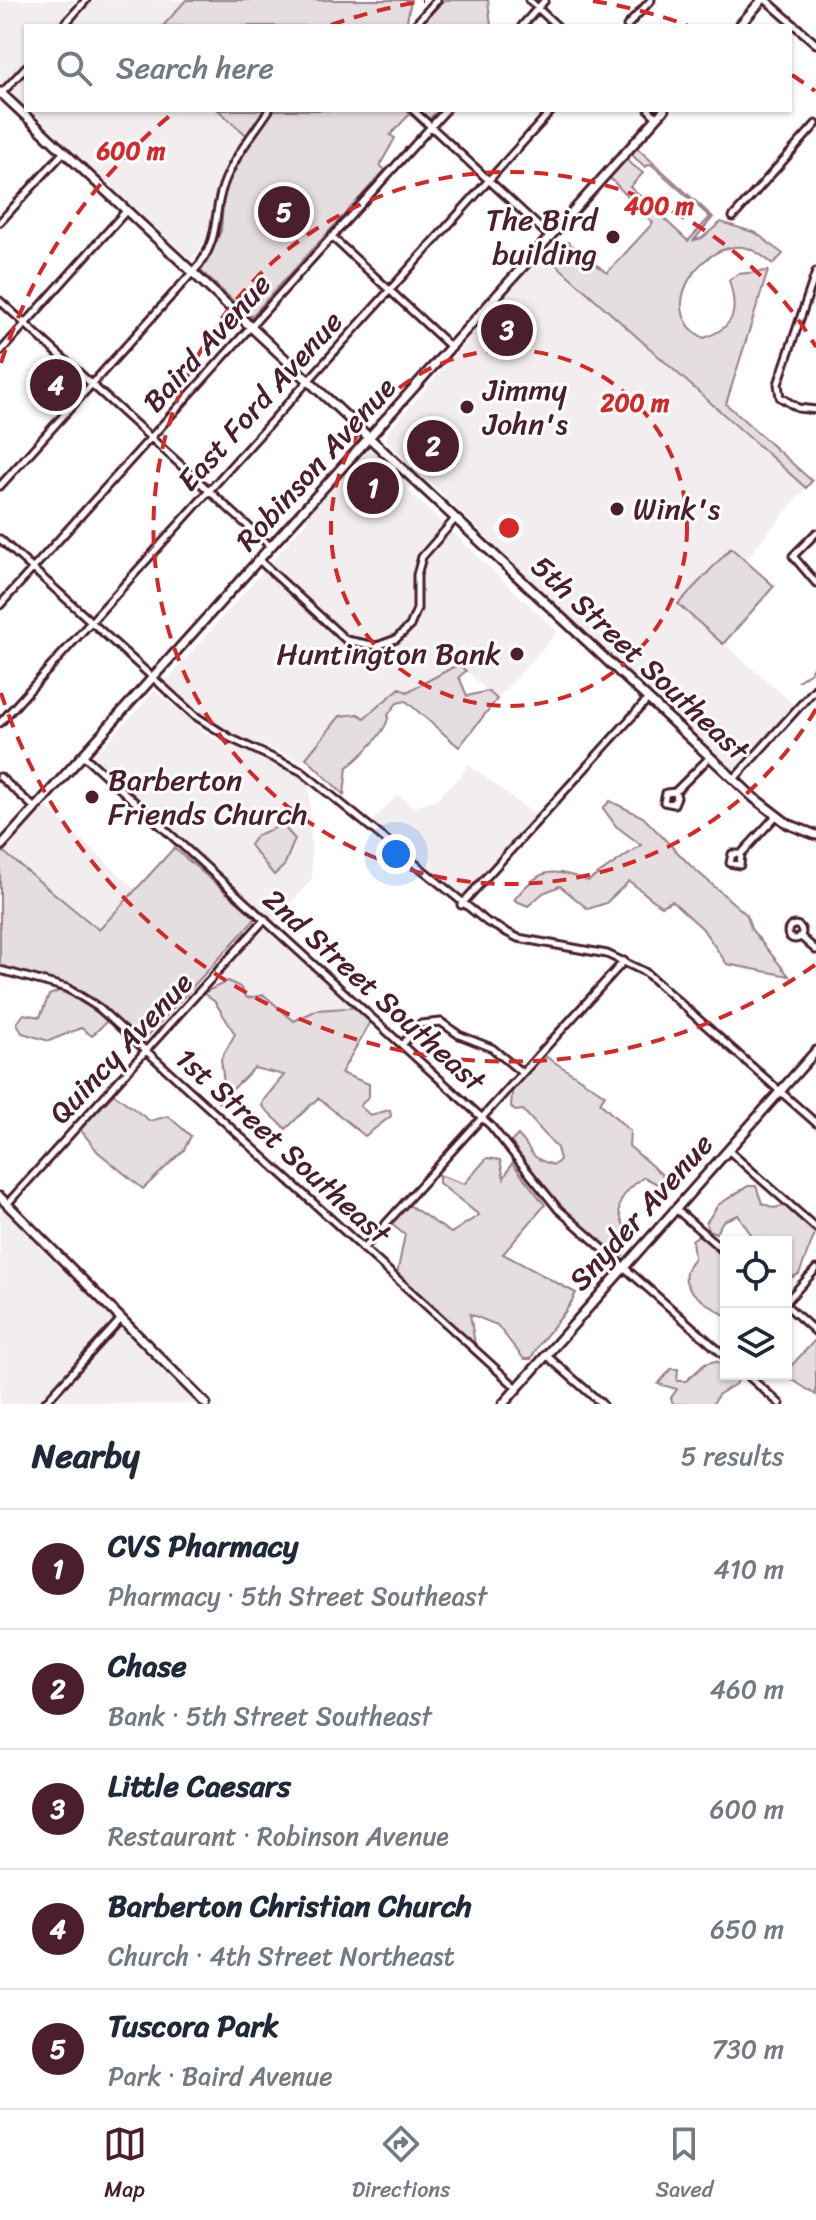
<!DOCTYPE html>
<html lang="en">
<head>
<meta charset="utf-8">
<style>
  body { margin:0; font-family:Sriracha,sans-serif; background:#f2f2f3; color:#1f2937 }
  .controls { position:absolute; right:24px; bottom:24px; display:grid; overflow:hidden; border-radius:0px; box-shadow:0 2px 6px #0004 }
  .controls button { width:72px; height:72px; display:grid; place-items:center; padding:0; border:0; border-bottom:2px solid #e0e1e3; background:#fff; color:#1f2937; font:40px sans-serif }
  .you { position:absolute; left:396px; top:854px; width:28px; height:28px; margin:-20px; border:6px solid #fff; border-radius:50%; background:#1a73e8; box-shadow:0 0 0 12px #1a73e833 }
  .badge { display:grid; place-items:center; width:52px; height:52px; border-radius:50%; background:#4a1f2b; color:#fff; font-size:26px; font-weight:700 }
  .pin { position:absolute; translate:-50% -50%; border:4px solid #fff; box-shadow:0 2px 8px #0006 }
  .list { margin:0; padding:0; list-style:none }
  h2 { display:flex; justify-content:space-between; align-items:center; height:104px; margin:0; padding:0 32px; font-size:34px }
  h2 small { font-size:26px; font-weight:400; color:#747a83 }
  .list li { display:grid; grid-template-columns:52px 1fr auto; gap:24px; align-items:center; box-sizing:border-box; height:120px; padding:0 32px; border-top:2px solid #e0e1e3 }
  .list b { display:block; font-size:30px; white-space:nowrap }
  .list p { margin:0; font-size:26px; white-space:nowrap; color:#747a83 }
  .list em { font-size:26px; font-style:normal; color:#747a83 }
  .icon { flex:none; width:44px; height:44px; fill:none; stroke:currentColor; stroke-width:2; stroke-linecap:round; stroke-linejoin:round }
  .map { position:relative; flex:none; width:816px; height:1404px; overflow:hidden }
  .search { position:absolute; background:#fff; box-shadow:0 2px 6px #0004; left:24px; right:24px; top:24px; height:88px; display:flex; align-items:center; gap:20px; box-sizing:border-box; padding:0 28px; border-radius:0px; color:#747a83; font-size:30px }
  .sheet { height:704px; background:#fff }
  nav { display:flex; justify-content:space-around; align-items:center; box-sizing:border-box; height:112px; border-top:2px solid #e0e1e3; background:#fff; font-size:22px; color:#747a83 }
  nav a { display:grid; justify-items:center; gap:4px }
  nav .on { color:#4a1f2b }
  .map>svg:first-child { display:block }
  .built { fill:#f2eeef }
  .green { fill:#e5dee0; stroke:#987e86; stroke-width:2 }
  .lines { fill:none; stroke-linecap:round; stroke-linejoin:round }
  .stream { stroke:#91787e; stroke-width:2 }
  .minor-casing { stroke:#4a1f2b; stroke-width:11 }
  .secondary-casing { stroke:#4a1f2b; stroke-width:13 }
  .minor { stroke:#fff; stroke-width:5 }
  .secondary { stroke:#fff; stroke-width:7 }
  .ring { fill:none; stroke:#d62828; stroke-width:4; stroke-dasharray:14 10 }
  .poi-dot { fill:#4a1f2b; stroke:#fff; stroke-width:3 }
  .labels { text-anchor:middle; stroke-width:6; stroke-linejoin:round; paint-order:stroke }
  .poi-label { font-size:30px; fill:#4a1f2b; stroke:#fff; text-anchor:start }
  .street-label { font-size:30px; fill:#4a1f2b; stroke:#fff }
  .centre { fill:#d62828; stroke:#fff; stroke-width:4 }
  .ring-label { font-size:24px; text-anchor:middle; font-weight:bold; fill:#d62828; stroke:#fff; stroke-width:6; stroke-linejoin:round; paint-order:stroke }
</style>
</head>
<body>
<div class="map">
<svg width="816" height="1404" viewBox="0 0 816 1404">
  <rect width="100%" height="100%" fill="#fff"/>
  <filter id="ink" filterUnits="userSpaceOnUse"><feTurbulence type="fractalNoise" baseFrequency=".0125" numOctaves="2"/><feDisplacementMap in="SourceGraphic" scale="16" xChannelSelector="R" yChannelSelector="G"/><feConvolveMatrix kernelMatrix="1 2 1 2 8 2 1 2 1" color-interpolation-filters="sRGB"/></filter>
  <g filter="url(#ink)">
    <path class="built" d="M0 0H76L66 12 75 21 94 0H186L163 26H26V106L0 82Z
      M30 110H218L247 135 220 179 207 237 197 253 190 260Z
      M543 253 806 488 745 560 732 548 678 604 798 708 734 779 511 569 515 564 386 441 387 433Z
      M370 439 417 481 408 490 558 632 497 699 459 665 407 692 400 688 364 718 340 716 303 761 225 732 165 682 307 521 301 515Z
      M155 691 214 739 287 765 309 781 312 879 274 923 93 757Z
      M468 764 540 819 461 905 367 826 398 795 414 807 436 799 462 775Z
      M41 802 136 890 99 931 0 849Z
      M265 919 353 1000 345 1007 317 1010 294 1021 264 995 247 998 240 987 216 976Z
      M0 1197 206 1404H0Z"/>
    <path class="green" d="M186 0H411L406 26H163Z
      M444 0H488L491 26H420Z
      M218 110H438L423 126 410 114 390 135 395 138 380 165 385 170 251 317 201 271 221 231 224 190 252 140Z
      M636 147 713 217 694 240 702 238 721 222 756 233 783 254 773 264C766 259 756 250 747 248 705 237 651 310 704 338 737 326 738 310 729 280L738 274 768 271 726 404 812 481 806 488 551 260 568 242 607 273 653 223 609 177 625 159 643 173 630 187 688 241 710 217 651 164 645 167 632 155Z
      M731 548 774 586 723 644 678 604Z
      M459 664 466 671 459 677 467 696 488 691 497 699 459 747 406 701 397 703 388 715C390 728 359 759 347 767L344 795 306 758 340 716 358 714 364 718 400 688 407 692Z
      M610 801 643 817 691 866 747 915 751 929 789 976 727 964 702 928 672 901 661 906 629 881 606 903 588 909 560 886 543 893 528 906 514 900C538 869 552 866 588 881L641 845 616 826 603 808Z
      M282 825 295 839 284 866 274 875 250 845 257 835Z
      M174 848 256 918 142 1042 96 1000 77 989 0 970V849L99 930Z
      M228 981 240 987 247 998 264 995 294 1021 317 1010 361 1007 370 1023 341 1073 369 1084V1096L360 1106 370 1115 390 1110 391 1116 365 1136 318 1098 286 1129 262 1106 263 1101 284 1075 254 1068 219 1103 214 1097 224 1084 221 1059 235 1034 215 1002 203 993Z
      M59 991 80 999 107 1021 92 1036 81 1028 49 1041 22 1033 17 1023 24 1014 40 1017 49 995Z
      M542 1054 605 1095 600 1103 630 1131 629 1146 674 1185 669 1190 644 1177C592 1214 641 1221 623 1256L618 1257 554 1201 511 1142 518 1135C534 1150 526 1157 554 1165L560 1160 557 1148 523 1110 515 1111 511 1107 512 1092Z
      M114 1094 150 1121 168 1116 191 1136 184 1150 143 1189 98 1152 80 1129Z
      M487 1158 500 1160 504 1178 512 1163 545 1205 503 1254 576 1293C565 1319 542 1334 531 1359H524L497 1325 470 1314 475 1344 397 1274 405 1235 390 1223 409 1205 451 1233 479 1215 439 1183V1175L464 1184Z
      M748 1186H756L762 1203 774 1208 786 1205 816 1231 799 1274 786 1280V1242H756L738 1215 723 1221 716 1233 708 1230 706 1223 718 1205Z
      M699 1235 726 1256V1316C708 1303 668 1288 694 1258L692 1240Z
      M816 1339V1395L791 1379 789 1368Z
      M715 1361 726 1366V1374H739L737 1383 718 1395 713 1404H673L671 1398 677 1389 658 1384 671 1369H678L677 1381H686L705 1364Z"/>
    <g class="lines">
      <path class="stream" d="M811 670 816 661
        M798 681 811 672"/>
      <g class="minor-casing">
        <path id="minor" d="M529 0 557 26
          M766 0 816 44
          M63 26 86 0
          M414 26 437 0
          M522 26 545 0
          M627 26 651 0
          M0 95 26 67
          M413 110 550 237
          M649 110 657 118
          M733 217 816 124
          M0 222 63 153
          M332 237 452 348
          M816 272 778 384 780 397 798 408 816 410
          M0 301 271 547
          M0 352 126 211
          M0 486 200 264C220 235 213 215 223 186 233 158 253 134 269 110
          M816 533 793 556 816 583
          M0 539 194 715 230 738 301 771 487 922 518 938 607 954 645 972 816 1123
          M260 561 346 640 377 646 396 639 410 626 417 609V575L422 557 456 518
          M0 605 446 110
          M0 723 552 110
          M83 755 491 1126 558 1209 726 1357
          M0 777 35 808
          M734 779 816 688
          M675 792 677 797 674 804 664 802 666 793 675 792 710 757
          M741 854 740 865 730 863 732 854H741L776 816
          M461 905 648 699
          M788 932a7 7 0 1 1 14 0a7 7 0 1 1-14 0Z
          M800 936 816 950
          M0 970 67 988 99 1008 517 1388
          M402 1045 420 1024 441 1022 459 1035 492 1048 522 1073
          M728 1150 816 1228
          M7 1204 265 919
          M676 1209 726 1253
          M363 1249 624 961
          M786 1302 816 1269
          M786 1305 816 1332
          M546 1355 602 1404
          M746 1374 780 1404
          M44 1404 121 1319"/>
      </g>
      <g class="secondary-casing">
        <path id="secondary" d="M739 26 762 0
          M0 92 754 798 788 824 816 835
          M0 847 664 110
          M0 1197 206 1404
          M503 1404 816 1051"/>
      </g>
      <use href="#minor" class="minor"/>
      <use href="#secondary" class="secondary"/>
    </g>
  </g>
  <g class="ring">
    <circle cx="509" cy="528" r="178"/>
    <path d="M816 709A356 356 0 1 1 816 347"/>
    <path d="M815 965A534 534 0 0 1 1 693M1 363A534 534 0 0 1 177 110M331 25A534 534 0 0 1 425 1M593 1A534 534 0 0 1 687 25M792 75A534 534 0 0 1 815 91"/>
  </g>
  <g class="poi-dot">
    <circle cx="613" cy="237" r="8"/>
    <circle cx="467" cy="407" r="8"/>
    <circle cx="617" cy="509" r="8"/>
    <circle cx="517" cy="654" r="8"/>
    <circle cx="92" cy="797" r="8"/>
  </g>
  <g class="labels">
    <g class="poi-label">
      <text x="597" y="230" text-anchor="end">The Bird<tspan x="597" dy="34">building</tspan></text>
      <text x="483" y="400">Jimmy<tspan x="483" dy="34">John's</tspan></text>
      <text x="633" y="519">Wink's</text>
      <text x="501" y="664" text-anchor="end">Huntington Bank</text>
      <text x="108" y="790">Barberton<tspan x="108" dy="34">Friends Church</tspan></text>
    </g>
    <g class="street-label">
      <text transform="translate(207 343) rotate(-48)" y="10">Baird Avenue</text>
      <text transform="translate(260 401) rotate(-48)" y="10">East Ford Avenue</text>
      <text transform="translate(316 464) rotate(-48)" y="10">Robinson Avenue</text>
      <text transform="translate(640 658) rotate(43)" y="10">5th Street Southeast</text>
      <text transform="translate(374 990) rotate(42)" y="10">2nd Street Southeast</text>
      <text transform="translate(121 1048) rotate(-47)" y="10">Quincy Avenue</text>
      <text transform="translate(283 1146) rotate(42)" y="10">1st Street Southeast</text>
      <text transform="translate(641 1212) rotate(-48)" y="10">Snyder Avenue</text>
    </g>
  </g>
  <circle cx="509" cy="528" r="12" class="centre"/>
  <g class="ring-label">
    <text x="131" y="159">600 m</text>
    <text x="659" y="214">400 m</text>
    <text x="635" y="411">200 m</text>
  </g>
</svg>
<div class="controls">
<button><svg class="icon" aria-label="locate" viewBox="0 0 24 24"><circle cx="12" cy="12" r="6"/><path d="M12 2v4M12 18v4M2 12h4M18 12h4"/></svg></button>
<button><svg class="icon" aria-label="layers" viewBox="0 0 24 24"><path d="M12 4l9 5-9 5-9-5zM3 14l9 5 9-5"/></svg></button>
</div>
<div class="you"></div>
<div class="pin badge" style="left:373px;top:488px">1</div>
<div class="pin badge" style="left:433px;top:446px">2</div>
<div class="pin badge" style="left:507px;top:330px">3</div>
<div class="pin badge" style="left:56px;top:385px">4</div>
<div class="pin badge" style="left:284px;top:212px">5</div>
<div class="search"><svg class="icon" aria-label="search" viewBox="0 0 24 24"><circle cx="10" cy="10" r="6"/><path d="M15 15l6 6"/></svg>Search here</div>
</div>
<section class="sheet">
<h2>Nearby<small>5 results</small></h2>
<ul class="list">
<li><span class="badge">1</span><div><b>CVS Pharmacy</b><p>Pharmacy · 5th Street Southeast</p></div><em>410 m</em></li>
<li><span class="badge">2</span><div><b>Chase</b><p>Bank · 5th Street Southeast</p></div><em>460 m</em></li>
<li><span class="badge">3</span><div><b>Little Caesars</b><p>Restaurant · Robinson Avenue</p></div><em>600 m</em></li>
<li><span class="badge">4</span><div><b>Barberton Christian Church</b><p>Church · 4th Street Northeast</p></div><em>650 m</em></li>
<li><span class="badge">5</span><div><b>Tuscora Park</b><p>Park · Baird Avenue</p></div><em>730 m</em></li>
</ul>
</section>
<nav>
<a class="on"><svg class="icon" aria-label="map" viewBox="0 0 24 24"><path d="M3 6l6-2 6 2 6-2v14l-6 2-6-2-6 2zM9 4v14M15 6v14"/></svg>Map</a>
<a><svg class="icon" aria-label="directions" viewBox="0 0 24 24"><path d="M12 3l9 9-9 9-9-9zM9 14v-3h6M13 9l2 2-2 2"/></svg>Directions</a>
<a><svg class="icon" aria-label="saved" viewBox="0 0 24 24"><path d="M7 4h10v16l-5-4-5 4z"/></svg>Saved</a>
</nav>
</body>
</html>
